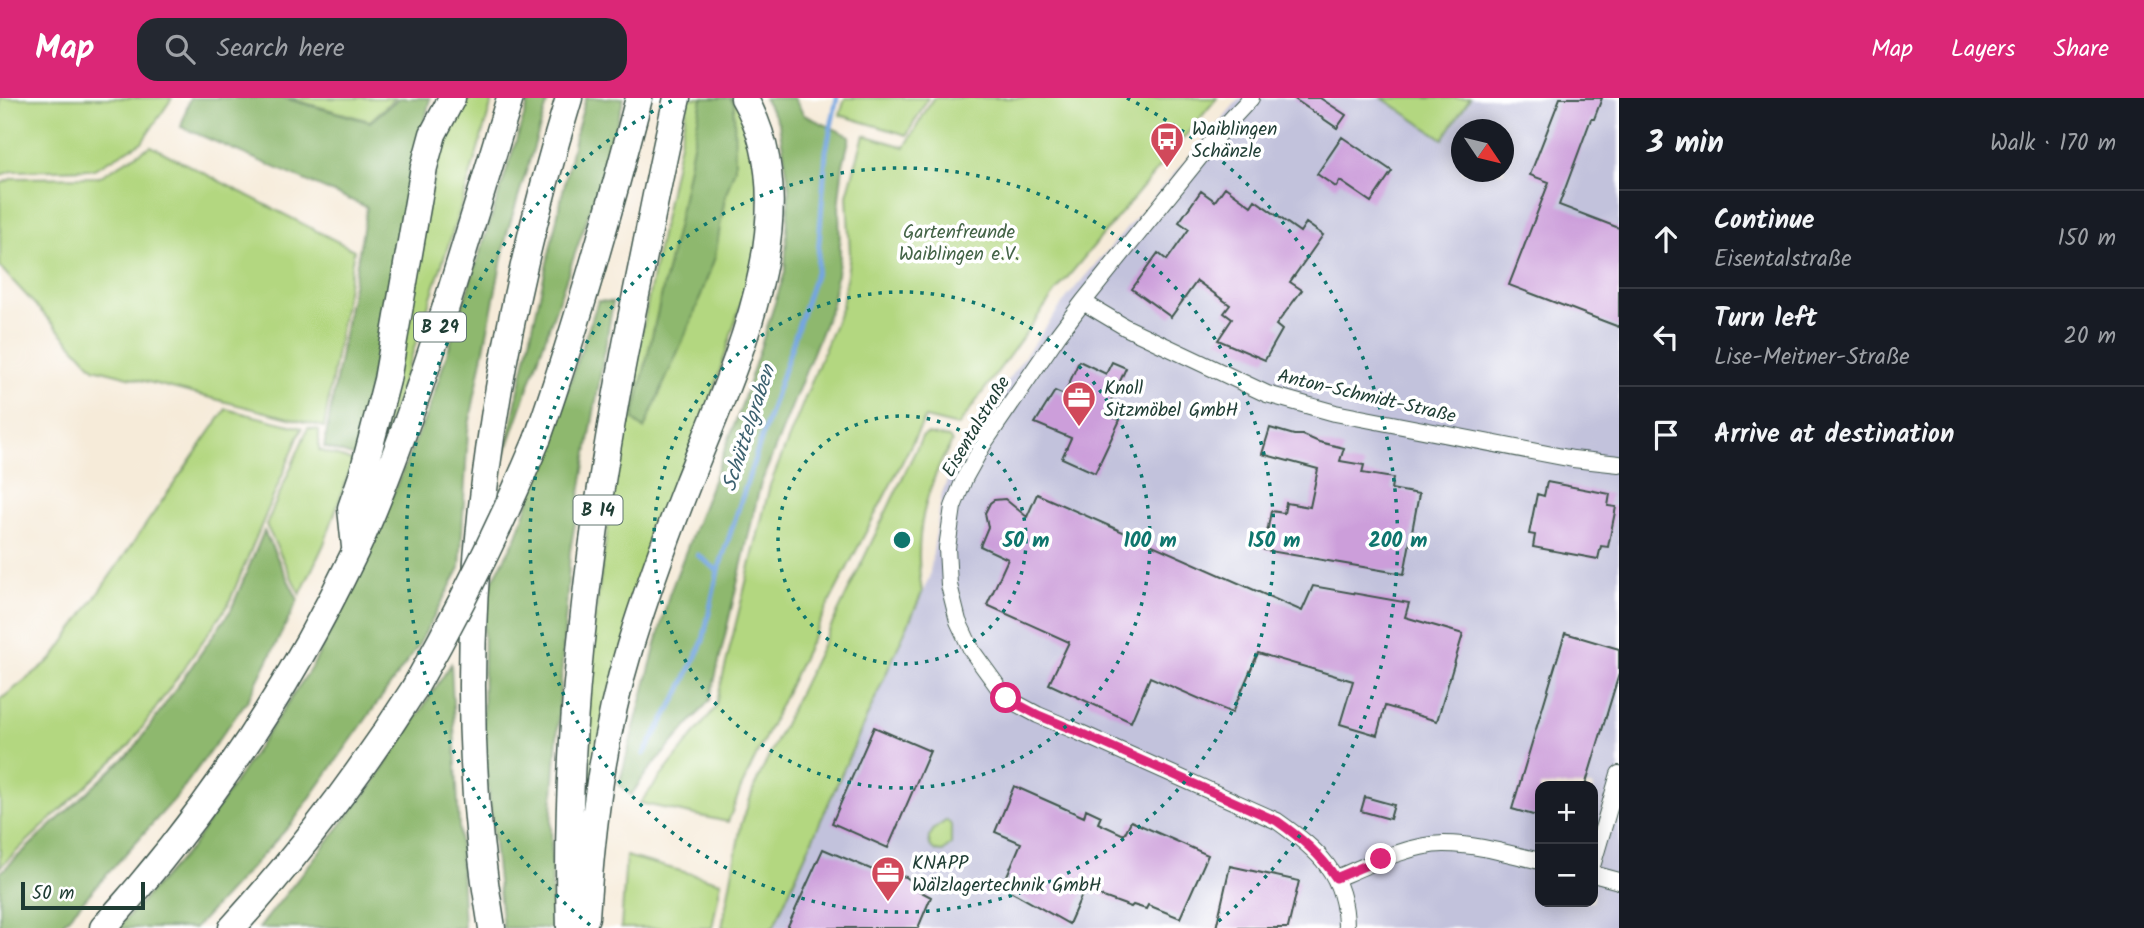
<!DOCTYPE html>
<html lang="en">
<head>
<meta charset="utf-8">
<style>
  body { margin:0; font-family:Kalam,sans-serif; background:#242831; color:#f1f3f6 }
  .controls { position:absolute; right:21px; bottom:21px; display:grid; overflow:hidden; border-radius:14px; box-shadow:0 4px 18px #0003 }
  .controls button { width:63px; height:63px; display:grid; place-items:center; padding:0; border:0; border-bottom:2px solid #363941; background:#171b24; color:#f1f3f6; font:35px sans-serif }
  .compass { position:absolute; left:1451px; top:21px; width:63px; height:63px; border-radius:50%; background:#171b24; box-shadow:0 4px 18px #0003; rotate:125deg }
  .scale { position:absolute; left:21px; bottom:18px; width:124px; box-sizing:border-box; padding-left:7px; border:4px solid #1f3d34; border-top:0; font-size:19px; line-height:24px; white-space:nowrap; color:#1f3d34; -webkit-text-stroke:5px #fff; paint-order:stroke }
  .stop { position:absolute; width:21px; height:21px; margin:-16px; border:5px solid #db2777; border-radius:50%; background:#fff }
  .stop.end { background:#db2777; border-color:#fff; box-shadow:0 2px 7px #0008 }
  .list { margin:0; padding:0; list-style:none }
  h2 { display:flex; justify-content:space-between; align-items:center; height:91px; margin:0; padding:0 28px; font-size:30px }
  h2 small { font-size:23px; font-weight:400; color:#9ea1a6 }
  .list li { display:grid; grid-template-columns:46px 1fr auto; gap:21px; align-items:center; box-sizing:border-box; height:98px; padding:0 28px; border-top:2px solid #363941 }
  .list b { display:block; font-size:26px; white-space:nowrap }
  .list p { margin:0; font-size:23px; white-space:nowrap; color:#9ea1a6 }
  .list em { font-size:23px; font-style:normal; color:#9ea1a6 }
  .icon { flex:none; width:38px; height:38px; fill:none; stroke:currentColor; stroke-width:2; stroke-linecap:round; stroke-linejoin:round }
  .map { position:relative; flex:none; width:1619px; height:830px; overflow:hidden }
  header { display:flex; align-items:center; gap:42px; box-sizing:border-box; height:98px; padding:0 35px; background:#db2777; color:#fff }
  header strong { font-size:33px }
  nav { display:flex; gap:38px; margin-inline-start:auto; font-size:24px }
  .search { width:490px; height:63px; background:#242831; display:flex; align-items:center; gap:18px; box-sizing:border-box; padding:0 24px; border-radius:21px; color:#9ea1a6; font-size:26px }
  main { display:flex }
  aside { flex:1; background:#171b24 }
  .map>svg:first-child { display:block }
  .industrial { fill:#c2c2dc; fill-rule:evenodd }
  .green { fill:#b3d780; stroke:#698a5a; stroke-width:2 }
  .forest { fill:#8eb86e; stroke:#567a51; stroke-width:2 }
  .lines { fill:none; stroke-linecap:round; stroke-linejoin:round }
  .stream { stroke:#75a6e0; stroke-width:5 }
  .building { fill:#cc9eda }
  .minor-casing { stroke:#3f574d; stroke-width:18 }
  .trunk-casing { stroke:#3f574d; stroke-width:29 }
  .minor { stroke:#fff; stroke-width:16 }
  .trunk { stroke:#fff; stroke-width:26 }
  .trunk-bridge-casing { stroke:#3f574d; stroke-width:29; stroke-linecap:butt }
  .trunk-bridge { stroke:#fff; stroke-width:26 }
  .route { stroke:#db2777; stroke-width:9 }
  .ring { fill:none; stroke:#0f766e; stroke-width:3.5; stroke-dasharray:3.5 7 }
  .labels { text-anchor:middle; stroke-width:7; stroke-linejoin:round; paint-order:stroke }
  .shield { fill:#fff; stroke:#627771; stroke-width:2 }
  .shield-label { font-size:18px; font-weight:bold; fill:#1f3d34 }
  .poi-label { font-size:19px; fill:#1f3d34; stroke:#fff; text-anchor:start }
  .park-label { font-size:19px; fill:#446447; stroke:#fff }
  .street-label { font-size:19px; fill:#1f3d34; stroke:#fff }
  .water-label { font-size:21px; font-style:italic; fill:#3d6270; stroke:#fff }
  .centre { fill:#0f766e; stroke:#fff; stroke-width:3.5 }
  .ring-label { font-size:21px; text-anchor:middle; font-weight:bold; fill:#0f766e; stroke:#fff; stroke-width:7; stroke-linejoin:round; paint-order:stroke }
</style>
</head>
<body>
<header>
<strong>Map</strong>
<div class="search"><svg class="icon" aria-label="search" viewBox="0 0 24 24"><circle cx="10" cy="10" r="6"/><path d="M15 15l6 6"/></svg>Search here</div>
<nav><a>Map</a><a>Layers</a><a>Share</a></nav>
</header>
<main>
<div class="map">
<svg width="1619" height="830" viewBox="0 0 1619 830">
  <rect width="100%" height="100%" fill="#fff"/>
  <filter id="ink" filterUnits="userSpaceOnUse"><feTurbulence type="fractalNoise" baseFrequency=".0143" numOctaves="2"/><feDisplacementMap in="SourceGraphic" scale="14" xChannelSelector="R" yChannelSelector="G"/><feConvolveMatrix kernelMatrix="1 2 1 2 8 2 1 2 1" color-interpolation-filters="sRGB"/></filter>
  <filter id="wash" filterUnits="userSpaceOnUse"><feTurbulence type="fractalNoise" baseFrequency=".00686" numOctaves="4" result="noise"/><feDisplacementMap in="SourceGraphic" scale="28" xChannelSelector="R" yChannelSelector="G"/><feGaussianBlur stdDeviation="1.57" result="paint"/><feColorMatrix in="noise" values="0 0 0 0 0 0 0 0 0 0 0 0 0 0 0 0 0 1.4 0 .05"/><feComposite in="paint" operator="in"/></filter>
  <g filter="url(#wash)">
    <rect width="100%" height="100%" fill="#f6ebd9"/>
    <path class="industrial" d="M1240 0H1619V830H773L929 480 942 395 962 346 1068 198ZM1462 32H1504V74H1462ZM1540 688H1593V804H1540Z"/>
    <path class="green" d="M0 0H172L142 44 94 71 13 73 0 77Z
      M288 0H395L370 23Z
      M470 0H493L460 112 375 368 427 108 447 28Z
      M689 0H736L759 57V147L590 692 584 648 591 546 617 363 656 161Z
      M845 0H928L907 37 840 17Z
      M933 0H1217L1057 192 958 328 925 320 826 511 741 690 728 724 640 705 715 610 770 387 842 208 850 156 847 97 864 37 905 49Z
      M1382 0H1470L1443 41Z
      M151 48 354 152 324 329 94 270 0 169V86L13 80 99 79Z
      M226 311 302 330 228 507 130 647 0 769V602L53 560Z
      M308 330 319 332V352L353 363 324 446 300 497 266 427Z
      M927 336 949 340 952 344C924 390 913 442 922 495L773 830H722L741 727 755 687 922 339Z
      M947 722 951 727V746L943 754C933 754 928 748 929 739L934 731Z
      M626 758 721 784 712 830H621Z"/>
    <path class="forest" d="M190 0H283L370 24 399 0H430L355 359 324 349 367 109 181 29Z
      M530 0H549L507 135 468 332 460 470 418 548 292 725 195 830H117L191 750 313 567 353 490 430 308Z
      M586 0H624L602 78 504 359 575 39Z
      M702 0H730L734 5 735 70 725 99 715 159 693 219 644 331 633 321 678 125Z
      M764 0H794L804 17 850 38 843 67 839 101 840 158 832 207 760 388 710 602 647 674 631 697 619 687 669 497 740 312 785 174 789 87 779 26Z
      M598 203 613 204 570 453 551 726 553 830H503L483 643 484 498 517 438Z
      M264 433 298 502 249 600 178 697 59 830H0V775L133 652 231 512Z
      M451 566 464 830H259L373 686Z"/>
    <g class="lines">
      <path class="stream" d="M698 457 718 473
        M644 656 678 597 703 543 718 473 817 171 826 53 837 0"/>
    </g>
    <g id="blocks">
      <path class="building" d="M1293 0H1320L1346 17 1337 30Z
        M1560 0H1602L1594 21H1591L1559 107 1619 130V229L1509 187 1549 84 1530 77Z
        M1342 39 1392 73 1371 104 1340 83 1336 89 1317 76Z
        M1225 89 1251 108 1255 102 1300 134 1306 125 1323 137 1290 184 1302 192 1276 227 1282 232 1265 262 1218 242 1232 221 1224 215 1230 207 1197 183 1171 219 1132 191 1158 155 1167 162 1189 131 1179 124 1201 93 1215 103Z
        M1079 263 1106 276 1112 264 1126 270 1105 316 1120 322 1095 375 1062 360 1071 340 1035 325 1055 293 1064 297Z
        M1270 330 1294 337H1303L1319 344 1344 350 1340 363 1364 367 1362 375 1393 380 1391 391 1419 396 1404 476 1264 452 1271 413 1284 415 1286 405 1310 409 1318 371 1262 356Z
        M1547 384 1610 396 1608 408 1616 409 1608 449 1601 448 1598 461 1533 449 1535 437 1529 436 1537 396 1544 398Z
        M1037 396 1302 513 1313 488 1409 505 1405 519 1463 536 1437 623 1385 608 1377 637 1340 626 1353 583 1258 555 1232 615 1150 579 1131 624 1049 586 1069 544 987 507 1008 461 980 448 988 429 985 415 990 405 994 402 1005 401 1027 419Z
        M1565 535 1619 551V576L1585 688H1540V719L1512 711Z
        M874 629 930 653 888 750 832 725Z
        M1014 688 1084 719 1086 711 1101 718 1098 725 1124 737 1131 723 1208 757 1180 820 1148 807 1146 811 1133 807 1131 809 1084 792 1069 826 1005 790 1009 781 1006 780 1021 745 995 734Z
        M1365 699 1394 707 1390 721 1361 713Z
        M823 751 894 781 901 778 906 779 910 782 912 789 931 799 918 830H787Z
        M1230 768 1299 783 1288 830H1216Z"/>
    </g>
  </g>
  <g filter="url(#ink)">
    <use href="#blocks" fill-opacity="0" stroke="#3f574d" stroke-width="2"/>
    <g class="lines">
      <g class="minor-casing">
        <path id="minor" d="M1251 0 1224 29 1083 204 1058 237 984 345 965 379 953 409 947 450 949 487 958 523 972 553 1006 600 1038 617 1074 632 1277 723C1318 752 1346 776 1346 830
          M1083 204 1125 229 1267 296 1335 315 1573 361 1619 366
          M1593 765 1619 676
          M1593 776 1619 783
          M1337 780C1367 767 1411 746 1444 746 1477 746 1509 756 1540 763"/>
      </g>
      <g class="trunk-casing">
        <path id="trunk" d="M537 342C577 229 609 115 639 0
          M355 449 351 410 362 378 387 282 424 69 433 36 452 0
          M103 830C205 717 289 592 355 454 378 405 397 353 415 302 450 202 479 101 510 0
          M232 830C300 755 360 676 414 591
          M492 830C444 549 487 270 569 0
          M570 830C563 608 595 394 640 177 652 118 663 59 677 0
          M581 830 586 819C592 728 603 637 630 548 647 493 667 438 688 384 732 273 811 114 744 0"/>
      </g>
      <use href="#minor" class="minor"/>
      <use href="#trunk" class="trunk"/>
      <g class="trunk-bridge-casing">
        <path id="trunk-bridge" d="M414 591C460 510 501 428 537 342"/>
      </g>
      <use href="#trunk-bridge" class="trunk-bridge"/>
    </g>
  </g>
  <g class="lines" filter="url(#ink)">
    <path class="route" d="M1006 600 1038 617 1074 632 1277 723C1301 740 1320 756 1336 780L1381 761"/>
  </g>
  <g class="ring">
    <circle cx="902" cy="442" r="124"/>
    <circle cx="902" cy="442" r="248"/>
    <circle cx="902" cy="442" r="372"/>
    <path d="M590 827A496 496 0 0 1 677 0M1127 0A496 496 0 0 1 1214 827"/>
  </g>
  <defs>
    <g id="bus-pin" transform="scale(1.75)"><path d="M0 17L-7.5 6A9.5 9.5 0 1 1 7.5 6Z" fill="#d1495b" stroke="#fff"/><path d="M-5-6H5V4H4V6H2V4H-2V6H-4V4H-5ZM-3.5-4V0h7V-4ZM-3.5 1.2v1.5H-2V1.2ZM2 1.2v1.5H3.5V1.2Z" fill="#fff"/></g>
    <g id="office-pin" transform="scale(1.75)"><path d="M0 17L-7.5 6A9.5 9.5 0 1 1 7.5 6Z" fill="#d1495b" stroke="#fff"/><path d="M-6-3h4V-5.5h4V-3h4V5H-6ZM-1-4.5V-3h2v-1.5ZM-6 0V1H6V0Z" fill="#fff"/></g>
  </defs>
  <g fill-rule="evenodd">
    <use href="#bus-pin" x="1167" y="41"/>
    <use href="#office-pin" x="1079" y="300"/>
    <use href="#office-pin" x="888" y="775"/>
  </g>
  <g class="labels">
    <g class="shield">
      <rect x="414" y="214.5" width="52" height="29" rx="5"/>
      <rect x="573.5" y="397.5" width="49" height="29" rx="5"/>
    </g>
    <g class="shield-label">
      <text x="440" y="235">B 29</text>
      <text x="598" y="418">B 14</text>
    </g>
    <g class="poi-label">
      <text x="1192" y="37">Waiblingen<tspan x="1192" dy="22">Schänzle</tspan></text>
      <text x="1104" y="296">Knoll<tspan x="1104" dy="22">Sitzmöbel GmbH</tspan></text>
      <text x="912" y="771">KNAPP<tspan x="912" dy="22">Wälzlagertechnik GmbH</tspan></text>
    </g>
    <g class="park-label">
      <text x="959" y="140">Gartenfreunde<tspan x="959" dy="22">Waiblingen e.V.</tspan></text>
    </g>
    <g class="street-label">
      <text transform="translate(1367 297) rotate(13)" y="7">Anton-Schmidt-Straße</text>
      <text transform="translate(975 328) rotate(-59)" y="7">Eisentalstraße</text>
    </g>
    <g class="water-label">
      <text transform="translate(748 330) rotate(-72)" y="7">Schüttelgraben</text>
    </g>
  </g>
  <circle cx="902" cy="442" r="10" class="centre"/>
  <g class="ring-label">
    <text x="1026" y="449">50 m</text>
    <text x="1150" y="449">100 m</text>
    <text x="1274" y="449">150 m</text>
    <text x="1398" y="449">200 m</text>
  </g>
</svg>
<div class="controls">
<button>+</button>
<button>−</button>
</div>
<svg class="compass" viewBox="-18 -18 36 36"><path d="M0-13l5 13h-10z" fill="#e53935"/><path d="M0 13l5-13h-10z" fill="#9ea1a6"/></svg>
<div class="scale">50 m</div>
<div class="stop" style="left:1006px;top:600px"></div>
<div class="stop end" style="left:1381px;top:761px"></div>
</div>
<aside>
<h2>3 min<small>Walk · 170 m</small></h2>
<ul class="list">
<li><svg class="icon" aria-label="ahead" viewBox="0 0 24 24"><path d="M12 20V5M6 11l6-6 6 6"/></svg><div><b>Continue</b><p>Eisentalstraße</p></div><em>150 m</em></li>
<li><svg class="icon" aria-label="left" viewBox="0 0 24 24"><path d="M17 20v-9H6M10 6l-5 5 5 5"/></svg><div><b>Turn left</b><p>Lise-Meitner-Straße</p></div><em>20 m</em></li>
<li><svg class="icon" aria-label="arrive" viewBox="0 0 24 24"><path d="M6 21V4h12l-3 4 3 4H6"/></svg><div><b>Arrive at destination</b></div></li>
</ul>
</aside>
</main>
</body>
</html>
